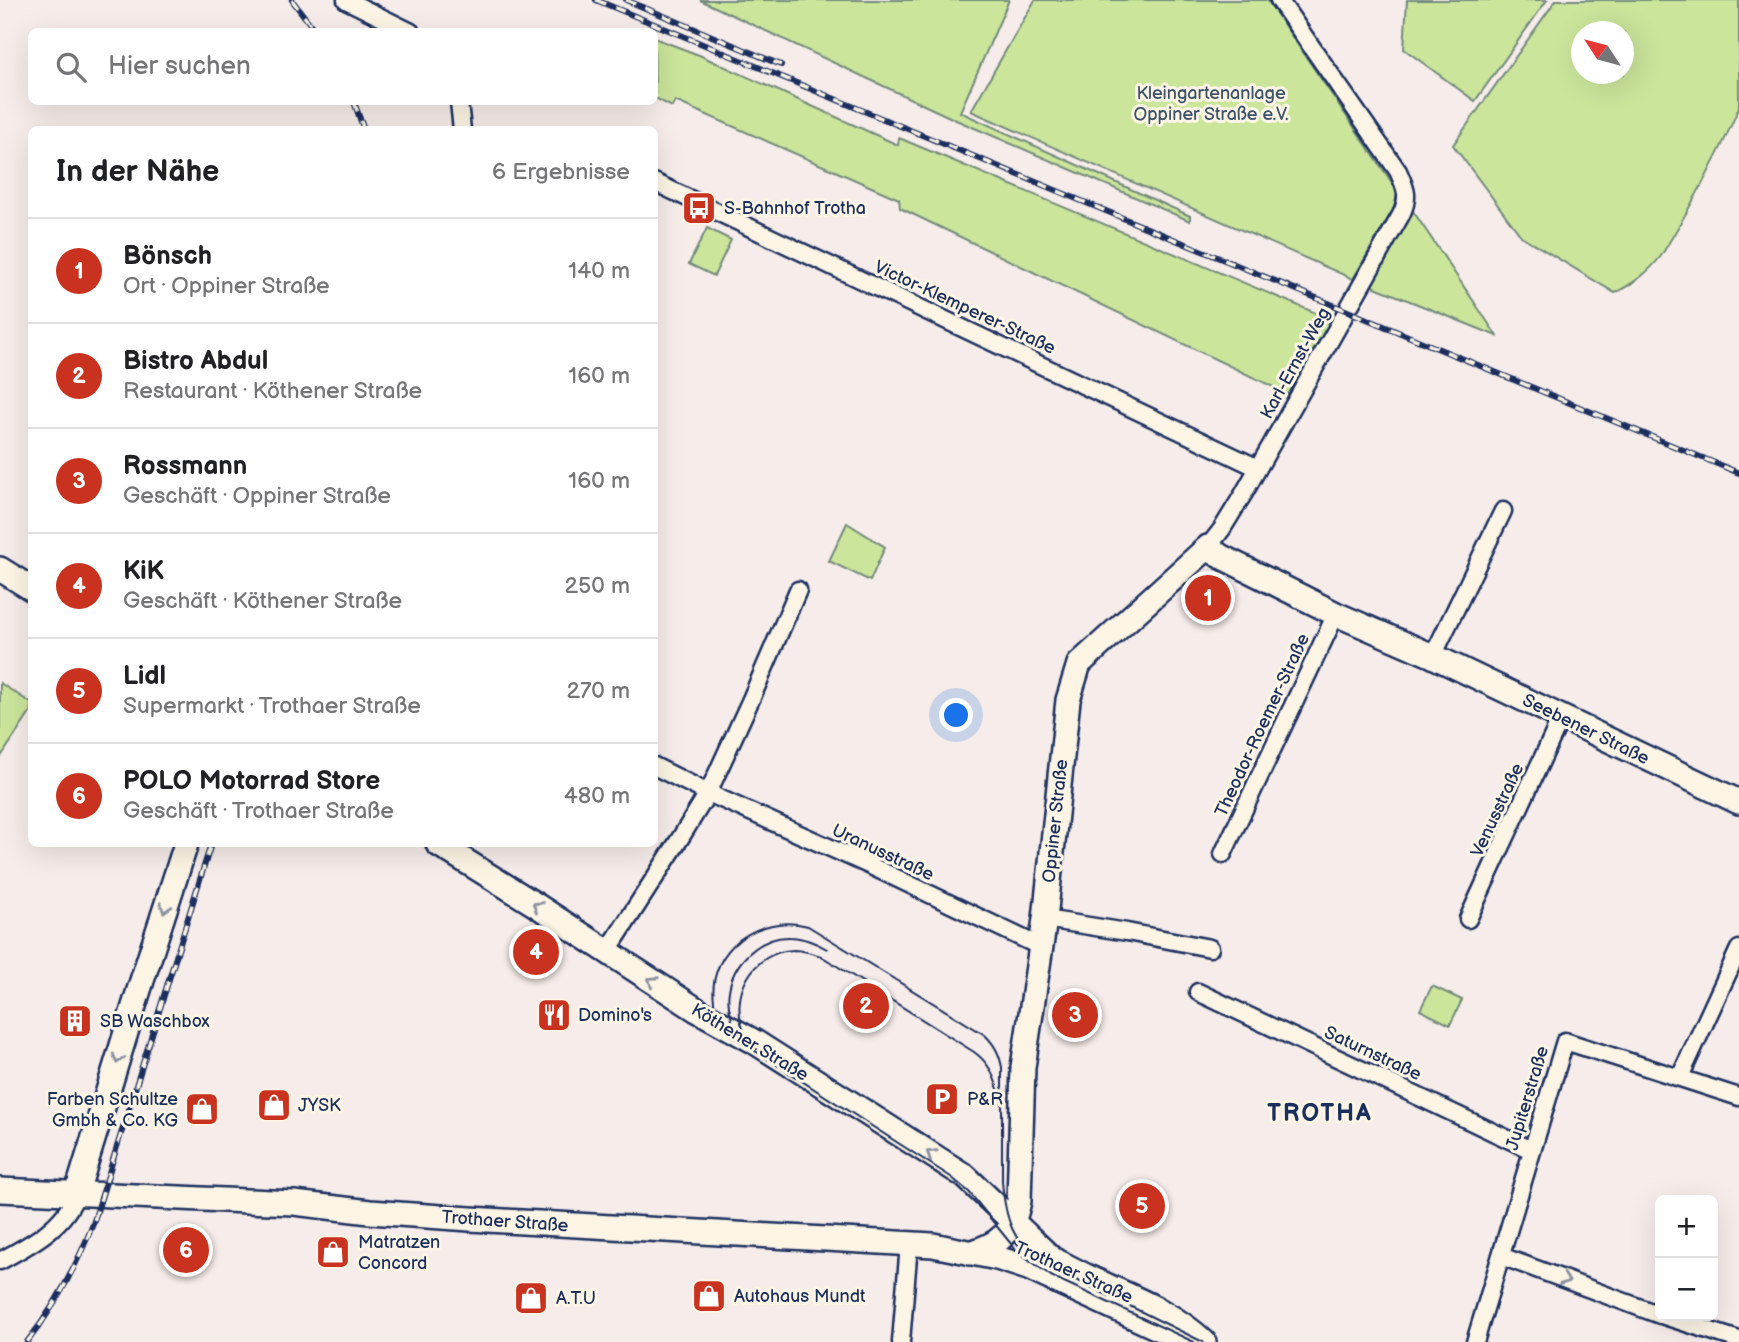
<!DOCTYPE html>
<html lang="de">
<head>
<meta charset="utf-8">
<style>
  body { margin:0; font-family:"Balsamiq Sans",sans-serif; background:#f2f2f2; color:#202124 }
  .controls { position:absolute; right:21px; bottom:21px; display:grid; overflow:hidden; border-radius:10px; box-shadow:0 7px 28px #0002 }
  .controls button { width:63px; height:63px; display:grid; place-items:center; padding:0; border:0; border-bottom:2px solid #e0e0e0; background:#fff; color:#202124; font:35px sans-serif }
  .compass { position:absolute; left:1571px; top:21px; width:63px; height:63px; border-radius:50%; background:#fff; box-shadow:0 7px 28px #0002; rotate:306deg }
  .you { position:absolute; left:957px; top:716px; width:24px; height:24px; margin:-18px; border:5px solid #fff; border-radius:50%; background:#1a73e8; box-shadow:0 0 0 10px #1a73e833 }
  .badge { display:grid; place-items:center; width:46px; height:46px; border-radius:50%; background:#c8321e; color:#fff; font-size:23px; font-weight:700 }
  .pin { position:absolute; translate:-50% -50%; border:4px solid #fff; box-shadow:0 2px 7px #0006 }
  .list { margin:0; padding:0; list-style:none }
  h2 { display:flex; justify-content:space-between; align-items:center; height:91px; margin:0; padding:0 28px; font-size:30px }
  h2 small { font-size:23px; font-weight:400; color:#757577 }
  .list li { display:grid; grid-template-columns:46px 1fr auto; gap:21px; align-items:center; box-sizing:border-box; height:105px; padding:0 28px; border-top:2px solid #e0e0e0 }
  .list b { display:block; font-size:26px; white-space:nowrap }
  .list p { margin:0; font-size:23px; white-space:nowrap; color:#757577 }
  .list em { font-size:23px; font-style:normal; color:#757577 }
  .icon { flex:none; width:38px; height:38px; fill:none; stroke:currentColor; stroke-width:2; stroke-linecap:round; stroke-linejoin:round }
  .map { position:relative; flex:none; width:1739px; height:1342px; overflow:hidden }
  .search { position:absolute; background:#fff; box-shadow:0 7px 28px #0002; left:28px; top:28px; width:630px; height:77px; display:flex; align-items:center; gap:18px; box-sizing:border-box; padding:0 24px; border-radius:10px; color:#757577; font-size:26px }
  .panel { position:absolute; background:#fff; box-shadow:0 7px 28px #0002; left:28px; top:126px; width:630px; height:721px; border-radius:10px }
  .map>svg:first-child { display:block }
  .green { fill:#cbe59b; stroke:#738a7c; stroke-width:2; fill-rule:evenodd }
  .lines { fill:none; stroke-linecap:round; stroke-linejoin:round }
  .street-casing { stroke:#1b2f5e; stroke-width:21 }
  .secondary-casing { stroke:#1b2f5e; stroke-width:28 }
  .street { stroke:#fcf5e5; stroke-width:16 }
  .secondary { stroke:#fcf5e5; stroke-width:23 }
  .tram { stroke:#1b2f5e; stroke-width:2 }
  .rail-casing { stroke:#1b2f5e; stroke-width:6 }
  .rail { stroke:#fcf5e5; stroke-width:3.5; stroke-dasharray:10; stroke-linecap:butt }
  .oneway { stroke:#8c92a2 }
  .labels { text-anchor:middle; stroke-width:6; stroke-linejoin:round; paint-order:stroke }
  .park-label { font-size:18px; fill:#3e536a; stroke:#fcf5e5 }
  .poi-label { font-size:18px; fill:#1b2f5e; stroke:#fcf5e5; text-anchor:start }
  .street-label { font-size:18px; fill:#1b2f5e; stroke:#fcf5e5 }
  .district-label { font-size:24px; font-weight:bold; letter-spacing:2px; fill:#1b2f5e; stroke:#fcf5e5 }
</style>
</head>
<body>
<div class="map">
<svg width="1739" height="1342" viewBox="0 0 1739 1342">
  <rect width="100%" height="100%" fill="#f6ece9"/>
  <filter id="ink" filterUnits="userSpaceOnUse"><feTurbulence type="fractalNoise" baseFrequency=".0143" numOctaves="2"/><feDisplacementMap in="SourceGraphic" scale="14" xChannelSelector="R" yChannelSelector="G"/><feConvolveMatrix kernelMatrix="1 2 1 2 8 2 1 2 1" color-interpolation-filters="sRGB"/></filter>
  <g filter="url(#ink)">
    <path class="green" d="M700 0H1009L960 112 1190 216V221L956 120Z
      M1035 0H1267L1397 190 1395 206 1353 279 971 111Z
      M1407 0H1547L1475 101 1404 49Z
      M1556 0H1739V107C1718 159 1690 208 1661 256 1648 273 1634 283 1615 293L1521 236 1453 145ZM1582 32H1624V74H1582Z
      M654 38 699 55 898 145 899 138 1330 319 1331 321 1290 395 900 208 899 199 675 101 672 107 655 98Z
      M1413 211 1497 336 1370 285Z
      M707 228 731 240 714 276 689 264Z
      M847 523 885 547 870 581 829 561Z
      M0 683 31 703 32 710 0 758Z
      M1432 986 1462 1000 1450 1025 1420 1010Z"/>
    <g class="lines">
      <g class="street-casing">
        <path id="street" d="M346 0 411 32
          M459 102 462 130
          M654 182 1258 468
          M1208 547 1222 529 1244 493 1401 215C1410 196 1406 189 1398 171L1279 0
          M1433 656 1503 511
          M654 766 708 793 873 867 1041 947
          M1223 854 1336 614
          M1045 919 1127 932 1210 948
          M1468 919 1561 718
          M607 952 681 837 708 793 752 697 798 590
          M1198 992 1531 1150
          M1680 1077 1739 949
          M1501 1256 1660 1315
          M0 1261C30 1245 66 1226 77 1192
          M1664 1316 1739 1340
          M901 1342 909 1244
          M1475 1342 1565 1041 1739 1097"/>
      </g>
      <g class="secondary-casing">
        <path id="secondary" d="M0 569 32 589
          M438 844 536 905 697 1010 755 1042 965 1176 1050 1257
          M0 1190 294 1203 370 1212 470 1219 933 1245 997 1258 1028 1268 1188 1342
          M77 1192 139 990 186 844
          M1035 1252C1054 1258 1071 1269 1090 1278 1129 1296 1173 1312 1204 1342
          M970 1253C1000 1244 1013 1233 1019 1201L1023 1067 1045 919 1068 700 1079 664 1208 547 1220 556 1336 614 1433 656 1739 802"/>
      </g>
      <use href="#street" class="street"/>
      <use href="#secondary" class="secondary"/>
      <path class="tram" d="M733 1024C730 1013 727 1002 729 991 733 962 760 936 790 937 802 937 817 943 827 949
        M757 1049C753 1045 748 1041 746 1036 727 998 751 951 794 950 803 950 812 953 821 956L974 1052C988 1062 993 1073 998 1089
        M1194 1342 1051 1276 1016 1250 969 1192 951 1177 735 1038C730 1033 723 1028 720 1022 716 1016 714 1008 714 1001 707 949 760 913 808 926L985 1035C995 1045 999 1053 1002 1067V1181C1005 1218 1012 1243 1044 1264L1203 1342"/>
      <g class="rail-casing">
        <path id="rail" d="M292 0 316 32
          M596 0 1739 473
          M626 0 781 65
          M354 102 364 130
          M27 1342C56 1306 76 1267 93 1224L211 844"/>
      </g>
      <use href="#rail" class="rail"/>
    </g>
    <defs><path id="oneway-chevron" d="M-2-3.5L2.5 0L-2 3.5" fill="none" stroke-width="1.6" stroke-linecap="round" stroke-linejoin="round" transform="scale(1.75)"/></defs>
    <g class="oneway">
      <use href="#oneway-chevron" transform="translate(537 906) rotate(-147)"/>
      <use href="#oneway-chevron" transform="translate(165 908) rotate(108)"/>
      <use href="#oneway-chevron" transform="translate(652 981) rotate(-147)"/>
      <use href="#oneway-chevron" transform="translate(118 1059) rotate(107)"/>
      <use href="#oneway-chevron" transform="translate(931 1154) rotate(-147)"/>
      <use href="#oneway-chevron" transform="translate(1565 1280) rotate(21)"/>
    </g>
  </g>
  <defs>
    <g id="bus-square" transform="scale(1.75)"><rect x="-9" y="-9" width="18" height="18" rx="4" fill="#c8321e" stroke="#fcf5e5"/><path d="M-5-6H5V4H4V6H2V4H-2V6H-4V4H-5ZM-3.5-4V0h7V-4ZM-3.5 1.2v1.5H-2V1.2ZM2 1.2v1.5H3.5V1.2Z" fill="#fff"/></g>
    <g id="restaurant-square" transform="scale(1.75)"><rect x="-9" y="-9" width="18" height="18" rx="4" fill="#c8321e" stroke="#fcf5e5"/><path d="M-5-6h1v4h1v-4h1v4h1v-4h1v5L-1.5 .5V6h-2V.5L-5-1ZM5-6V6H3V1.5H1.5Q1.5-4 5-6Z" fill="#fff"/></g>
    <g id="building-square" transform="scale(1.75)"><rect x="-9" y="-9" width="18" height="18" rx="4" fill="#c8321e" stroke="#fcf5e5"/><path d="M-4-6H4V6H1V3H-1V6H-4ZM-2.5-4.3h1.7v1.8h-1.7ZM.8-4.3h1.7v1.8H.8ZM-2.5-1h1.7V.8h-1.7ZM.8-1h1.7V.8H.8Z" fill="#fff"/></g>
    <g id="parking-square" transform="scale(1.75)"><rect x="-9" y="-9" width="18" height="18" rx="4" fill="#c8321e" stroke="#fcf5e5"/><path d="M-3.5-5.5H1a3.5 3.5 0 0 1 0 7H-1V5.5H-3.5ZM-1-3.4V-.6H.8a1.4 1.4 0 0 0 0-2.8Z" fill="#fff"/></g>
    <g id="shop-square" transform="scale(1.75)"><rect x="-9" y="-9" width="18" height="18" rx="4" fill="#c8321e" stroke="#fcf5e5"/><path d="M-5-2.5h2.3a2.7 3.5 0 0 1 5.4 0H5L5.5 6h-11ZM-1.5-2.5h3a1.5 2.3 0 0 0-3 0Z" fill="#fff"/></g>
  </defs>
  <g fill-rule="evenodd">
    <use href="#bus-square" x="699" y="208"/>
    <use href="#restaurant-square" x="554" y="1015"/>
    <use href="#building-square" x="75" y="1021"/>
    <use href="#parking-square" x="942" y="1099"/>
    <use href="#shop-square" x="274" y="1105"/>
    <use href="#shop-square" x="202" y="1109"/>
    <use href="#shop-square" x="333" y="1252"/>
    <use href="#shop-square" x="709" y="1296"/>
    <use href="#shop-square" x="531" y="1298"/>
  </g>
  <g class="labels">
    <g class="park-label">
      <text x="1211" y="99">Kleingartenanlage<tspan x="1211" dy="21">Oppiner Straße e.V.</tspan></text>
    </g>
    <g class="poi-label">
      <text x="724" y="214">S-Bahnhof Trotha</text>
      <text x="578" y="1021">Domino's</text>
      <text x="100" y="1027">SB Waschbox</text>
      <text x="178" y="1105" text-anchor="end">Farben Schultze<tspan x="178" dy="21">Gmbh &amp; Co. KG</tspan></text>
      <text x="967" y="1105">P&amp;R</text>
      <text x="298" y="1111">JYSK</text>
      <text x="358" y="1248">Matratzen<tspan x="358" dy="21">Concord</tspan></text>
      <text x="734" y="1302">Autohaus Mundt</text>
      <text x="556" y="1304">A.T.U</text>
    </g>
    <g class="street-label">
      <text transform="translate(965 307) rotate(25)" y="6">Victor-Klemperer-Straße</text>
      <text transform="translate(1295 363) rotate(-61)" y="6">Karl-Ernst-Weg</text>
      <text transform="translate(1262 725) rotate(-65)" y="6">Theodor-Roemer-Straße</text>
      <text transform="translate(1586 729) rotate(26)" y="6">Seebener Straße</text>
      <text transform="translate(1497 810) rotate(-65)" y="6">Venusstraße</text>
      <text transform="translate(1055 821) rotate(-84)" y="6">Oppiner Straße</text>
      <text transform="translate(883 852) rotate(25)" y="6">Uranusstraße</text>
      <text transform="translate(750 1042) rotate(31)" y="6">Köthener Straße</text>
      <text transform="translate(1373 1053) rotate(25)" y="6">Saturnstraße</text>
      <text transform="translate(1527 1098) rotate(-73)" y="6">Jupiterstraße</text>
      <text transform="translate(505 1221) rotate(4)" y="6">Trothaer Straße</text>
      <text transform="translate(1074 1272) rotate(24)" y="6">Trothaer Straße</text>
    </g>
    <g class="district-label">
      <text x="1320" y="1121">TROTHA</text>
    </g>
  </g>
</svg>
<div class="controls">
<button>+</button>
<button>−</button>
</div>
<svg class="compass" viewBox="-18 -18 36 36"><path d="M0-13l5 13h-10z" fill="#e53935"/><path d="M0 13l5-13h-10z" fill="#757577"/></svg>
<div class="you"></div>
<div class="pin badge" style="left:1208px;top:598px">1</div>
<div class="pin badge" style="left:866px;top:1006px">2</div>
<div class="pin badge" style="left:1075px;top:1015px">3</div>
<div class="pin badge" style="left:536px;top:952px">4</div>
<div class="pin badge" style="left:1142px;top:1206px">5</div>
<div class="pin badge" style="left:186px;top:1250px">6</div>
<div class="search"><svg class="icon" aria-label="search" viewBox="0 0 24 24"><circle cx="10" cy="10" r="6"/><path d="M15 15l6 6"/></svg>Hier suchen</div>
<section class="panel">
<h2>In der Nähe<small>6 Ergebnisse</small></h2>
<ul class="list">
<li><span class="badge">1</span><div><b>Bönsch</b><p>Ort · Oppiner Straße</p></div><em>140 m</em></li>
<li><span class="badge">2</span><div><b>Bistro Abdul</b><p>Restaurant · Köthener Straße</p></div><em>160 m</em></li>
<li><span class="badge">3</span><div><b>Rossmann</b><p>Geschäft · Oppiner Straße</p></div><em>160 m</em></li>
<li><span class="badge">4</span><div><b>KiK</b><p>Geschäft · Köthener Straße</p></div><em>250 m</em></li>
<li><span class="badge">5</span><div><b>Lidl</b><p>Supermarkt · Trothaer Straße</p></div><em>270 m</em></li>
<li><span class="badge">6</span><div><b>POLO Motorrad Store</b><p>Geschäft · Trothaer Straße</p></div><em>480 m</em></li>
</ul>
</section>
</div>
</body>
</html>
